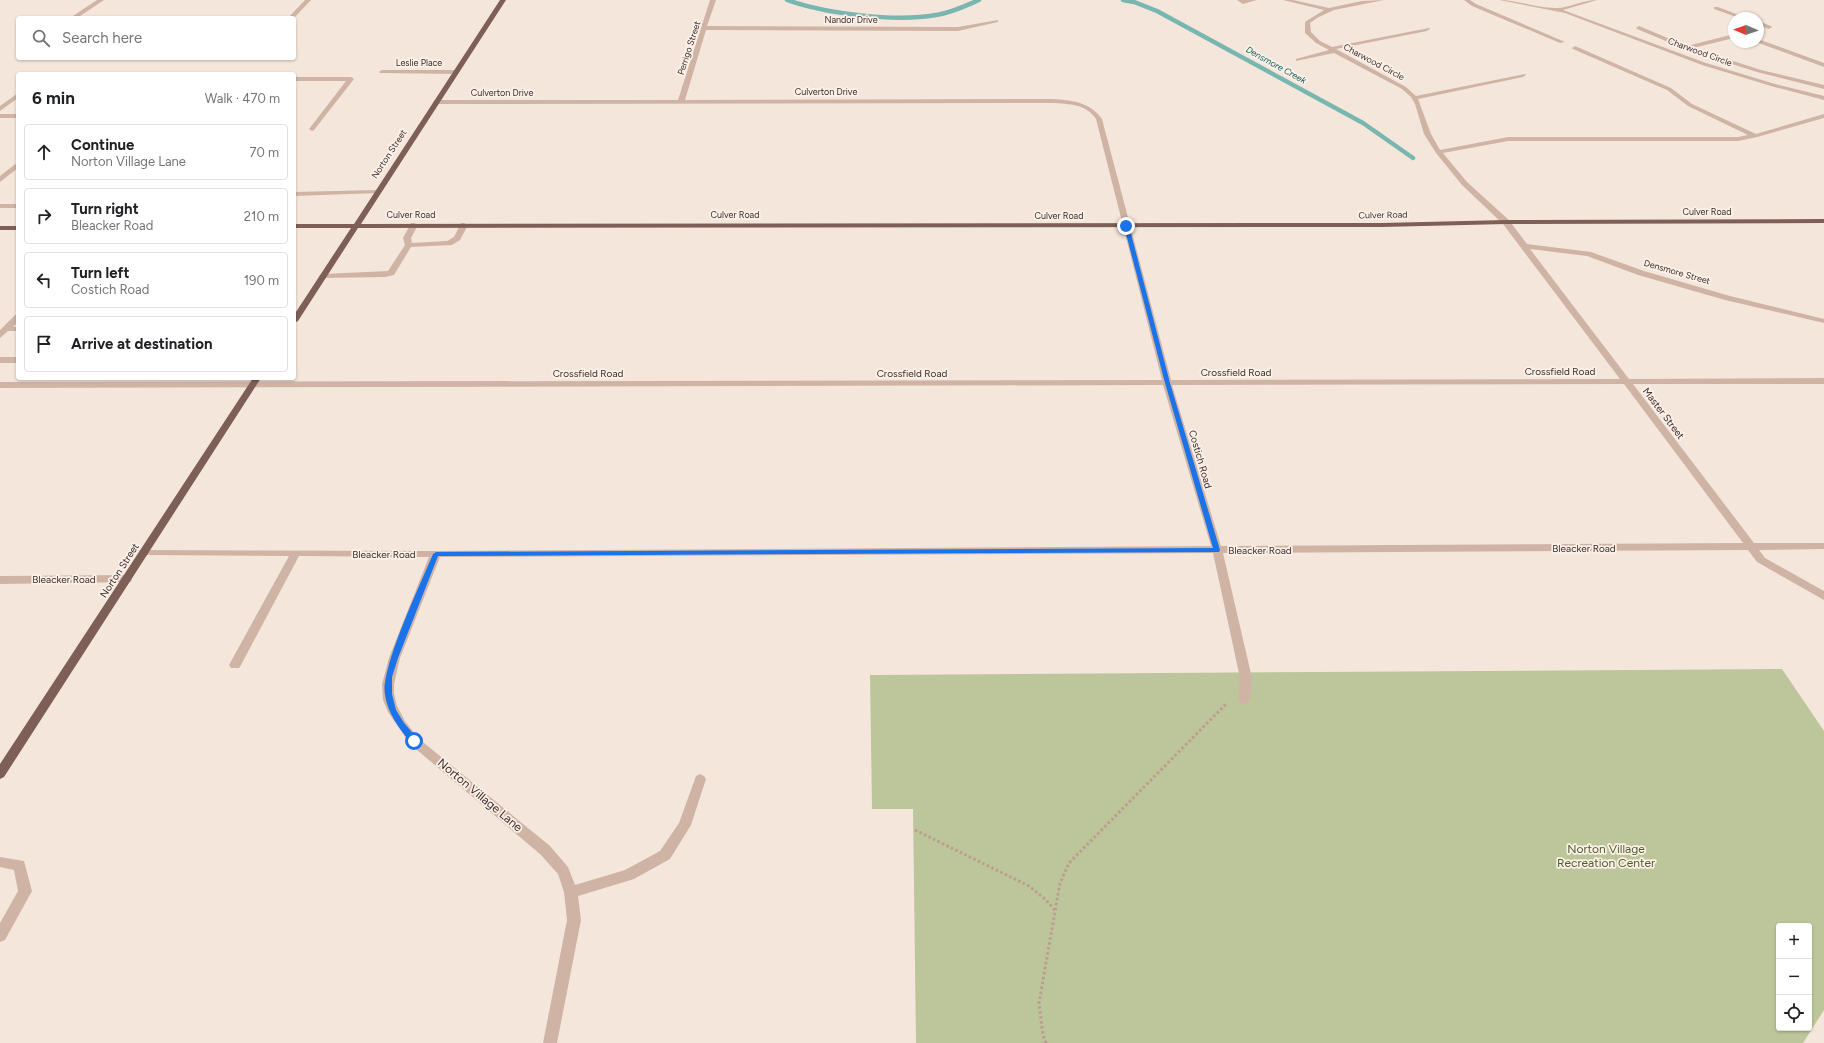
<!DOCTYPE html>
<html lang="en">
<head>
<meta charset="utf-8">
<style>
  body { margin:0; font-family:Figtree,sans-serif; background:#f6f6f6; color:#202124 }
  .controls { position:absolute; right:12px; bottom:12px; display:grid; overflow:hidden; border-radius:4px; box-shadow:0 1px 3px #0004 }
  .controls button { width:36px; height:36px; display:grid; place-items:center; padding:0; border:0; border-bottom:1px solid #e0e0e0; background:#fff; color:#202124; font:20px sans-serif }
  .compass { position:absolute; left:1728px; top:12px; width:36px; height:36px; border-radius:50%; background:#fff; box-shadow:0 1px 3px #0004; rotate:272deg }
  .stop { position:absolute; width:12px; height:12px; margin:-9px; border:3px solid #1a73e8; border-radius:50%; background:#fff }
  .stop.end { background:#1a73e8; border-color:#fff; box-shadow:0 1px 4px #0008 }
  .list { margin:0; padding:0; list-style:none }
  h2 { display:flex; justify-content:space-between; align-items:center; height:52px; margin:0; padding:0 16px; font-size:17px }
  h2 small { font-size:13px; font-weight:400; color:#757577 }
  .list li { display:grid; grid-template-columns:26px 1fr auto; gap:12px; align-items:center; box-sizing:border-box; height:56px; margin:0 8px 8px; padding:0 8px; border:1px solid #e0e0e0; border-radius:4px }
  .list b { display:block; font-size:15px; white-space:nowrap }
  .list p { margin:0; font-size:13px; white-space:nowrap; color:#757577 }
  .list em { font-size:13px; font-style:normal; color:#757577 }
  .icon { flex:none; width:22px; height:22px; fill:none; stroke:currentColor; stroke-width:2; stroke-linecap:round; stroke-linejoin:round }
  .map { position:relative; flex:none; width:1824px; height:1043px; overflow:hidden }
  .search { position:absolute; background:#fff; box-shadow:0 1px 3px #0004; left:16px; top:16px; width:280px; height:44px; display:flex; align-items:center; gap:10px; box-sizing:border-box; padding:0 14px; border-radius:4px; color:#757577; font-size:15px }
  .panel { position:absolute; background:#fff; box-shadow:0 1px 3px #0004; left:16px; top:72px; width:280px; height:308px; border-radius:4px }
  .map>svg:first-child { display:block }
  .green { fill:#bdc69a; fill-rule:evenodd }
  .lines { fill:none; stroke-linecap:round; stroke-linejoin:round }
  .stream { stroke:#78b6b0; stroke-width:4.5 }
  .path { stroke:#bb9d90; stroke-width:3; stroke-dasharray:2.5 2.5; stroke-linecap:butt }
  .minor { fill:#cfb4a6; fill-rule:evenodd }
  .major { fill:#7e5f57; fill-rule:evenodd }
  .route { fill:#1a73e8 }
  .labels { text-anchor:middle; stroke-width:3.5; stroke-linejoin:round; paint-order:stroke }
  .far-street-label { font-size:9px; fill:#3a2b28; stroke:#fcf1e9 }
  .far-water-label { font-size:9px; font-style:italic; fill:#18615d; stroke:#fcf1e9 }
  .street-label { font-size:10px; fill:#3a2b28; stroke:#fcf1e9 }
  .near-street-label { font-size:12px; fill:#3a2b28; stroke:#fcf1e9 }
  .near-park-label { font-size:12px; fill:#4f5c29; stroke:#fcf1e9 }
</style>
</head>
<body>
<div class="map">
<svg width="1824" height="1043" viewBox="0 0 1824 1043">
  <rect width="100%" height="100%" fill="#f5e6dc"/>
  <path class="green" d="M1782 669 1824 731V1010L1803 1043H916L913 809H872L870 675ZM1779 926H1809V1028H1779Z"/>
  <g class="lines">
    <path class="stream" d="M787 0C826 14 895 22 936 15 951 13 965 6 979 0
      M1123 0 1134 2 1157 11 1363 123 1413 158"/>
    <path class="path" d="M915 830 1029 886 1045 899 1055 910
      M1046 1043 1043 1035 1039 1003 1060 883 1069 863 1226 704"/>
    <path class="minor" d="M97 0H104L77 18H70Z
      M305 0H311L294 18H288Z
      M710 0H716L707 26 958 27 998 20V22L958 31 706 30 685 100 1052 99C1072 100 1090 102 1102 119L1171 380 1620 379 1503 224 1462 185 1436 153 1424 134 1415 104 1411 97 1402 89 1334 53 1296 61V59L1329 50 1316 43 1305 33V22L1324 10 1283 0H1293L1329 8 1362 1 1384 0 1334 10 1317 18 1310 23 1311 32 1320 41 1332 47 1429 28 1430 29 1427 31 1336 49 1406 87 1416 96 1525 74 1526 75 1523 77 1418 99 1431 134 1440 150 1508 137H1738L1748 135 1688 106 1667 90 1573 49 1572 48 1575 46 1671 88 1692 104 1756 134 1824 114V118L1757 137 1738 141H1508L1443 153 1467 182 1509 220 1527 244 1591 252 1644 271 1730 296 1824 319V323L1725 300 1638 275 1587 256 1530 249 1629 379 1824 378V384H1633L1754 543H1824V549L1759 550 1765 558 1824 591V600L1757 562 1748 550 1223 553 1252 678 1250 700 1248 703 1244 704 1240 703 1238 700 1240 678 1213 553 440 557 400 658 394 684V693L397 706 405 721 418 738 550 846 568 867 575 885 625 870 660 851 679 823 696 776 700 774 704 776 706 779 691 825 670 859 634 879 578 896 581 920 557 1043H543L567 920 564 892 558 874 540 854 410 744 388 712 383 700 382 684 389 658 429 557 299 556 241 665 239 668H231L229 665 289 556 144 555 139 552 140 550 436 551 1211 546 1163 385 0 388V382L1162 380 1096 119C1086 104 1069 104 1052 103L436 104 433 102 436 100H678ZM1624 384 1743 543 1221 546 1172 385Z
      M1237 0H1257L1243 4Z
      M1464 0H1470L1476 4 1565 42 1560 43 1472 6Z
      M1499 0C1518 0 1536 8 1555 8 1567 9 1582 0 1597 0L1563 10 1706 63 1775 84 1824 96V100L1771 86 1702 65 1565 13Z
      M1714 7H1718L1747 18H1739L1714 9Z
      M1758 21 1771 26 1772 27 1769 29 1758 25Z
      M1639 26 1687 46 1734 34V38L1693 48 1761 70 1824 85V89L1757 72 1685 49 1637 29 1636 28Z
      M1758 39 1824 63V67L1756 42H1758Z
      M382 70H456L459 72 456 74 380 73 379 72Z
      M294 77H351L354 79 314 130 312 131 309 129 346 81H294Z
      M18 93V98L0 111V106Z
      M0 114H18V118H0Z
      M18 162V168L0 182V176Z
      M377 190 379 191V193L294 196V192Z
      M0 204H18V208H0Z
      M411 223H414L418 225 411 238 412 243 447 241 454 237 461 223H464L468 225 460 240 452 245 411 247 394 275 385 277 323 278 319 276 323 274 388 271 405 245 403 238Z
      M15 315H18V322L13 327H18V331H8L0 338V330Z
      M0 357H18V363H0Z
      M127 575 131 576 132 579 131 582 0 584V576Z
      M0 857 24 861 32 891 5 940 0 942V923L18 891 14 870 0 867Z"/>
    <path class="major" d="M500 0H506L361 224 1382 223 1506 220 1824 219V223L1506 224 1382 227 358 228 298 321 294 323V315L351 228H294V224H354Z
      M0 226H18V230H0Z
      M253 378H261L4 777 0 779V764Z"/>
  </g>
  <path class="route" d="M1126 224 1129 226 1170 383 1220 550 1219 552 438 556 398 658 392 677V694L396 710 404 723 417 738V743H411C399 728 388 714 385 695 380 669 421 583 433 554L436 552 1213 548 1165 383 1124 226Z"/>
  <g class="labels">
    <g class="far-street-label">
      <text x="851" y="23">Nandor Drive</text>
      <text transform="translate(689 48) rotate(-72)" y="3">Perrigo Street</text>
      <text transform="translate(1700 52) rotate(20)" y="3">Charwood Circle</text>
      <text transform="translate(1374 62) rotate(28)" y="3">Charwood Circle</text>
      <text x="419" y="66">Leslie Place</text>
      <text x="826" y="95">Culverton Drive</text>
      <text x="502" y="96">Culverton Drive</text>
      <text transform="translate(389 154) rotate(-57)" y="3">Norton Street</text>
      <text x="1707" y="215">Culver Road</text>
      <text x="411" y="218">Culver Road</text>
      <text x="735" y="218">Culver Road</text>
      <text transform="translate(1383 215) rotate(-1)" y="3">Culver Road</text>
      <text x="1059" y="219">Culver Road</text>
      <text transform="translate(1677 272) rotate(16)" y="3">Densmore Street</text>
    </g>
    <g class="far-water-label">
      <text transform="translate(1276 65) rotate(29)" y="3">Densmore Creek</text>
    </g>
    <g class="street-label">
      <text x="1560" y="375">Crossfield Road</text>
      <text x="1236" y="376">Crossfield Road</text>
      <text x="588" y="377">Crossfield Road</text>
      <text x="912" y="377">Crossfield Road</text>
      <text transform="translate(1664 413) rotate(53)" y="4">Master Street</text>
      <text transform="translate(1201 459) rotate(74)" y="4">Costich Road</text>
      <text x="1584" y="552">Bleacker Road</text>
      <text x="1260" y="554">Bleacker Road</text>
      <text x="384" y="558">Bleacker Road</text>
      <text transform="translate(119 570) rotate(-57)" y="4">Norton Street</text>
      <text x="64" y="583">Bleacker Road</text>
    </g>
    <g class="near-street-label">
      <text transform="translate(480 795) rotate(40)" y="4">Norton Village Lane</text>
    </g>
    <g class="near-park-label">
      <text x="1606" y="853">Norton Village<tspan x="1606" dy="14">Recreation Center</tspan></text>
    </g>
  </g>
</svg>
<div class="controls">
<button>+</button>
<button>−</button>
<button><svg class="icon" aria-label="locate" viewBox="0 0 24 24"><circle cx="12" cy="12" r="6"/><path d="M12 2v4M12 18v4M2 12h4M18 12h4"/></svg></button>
</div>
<svg class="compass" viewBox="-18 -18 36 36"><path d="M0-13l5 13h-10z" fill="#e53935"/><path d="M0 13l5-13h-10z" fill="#757577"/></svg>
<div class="stop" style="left:414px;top:741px"></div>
<div class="stop end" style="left:1126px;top:226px"></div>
<div class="search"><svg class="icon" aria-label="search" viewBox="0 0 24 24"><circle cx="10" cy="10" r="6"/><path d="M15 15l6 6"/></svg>Search here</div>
<section class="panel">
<h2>6 min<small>Walk · 470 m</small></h2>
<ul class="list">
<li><svg class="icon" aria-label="ahead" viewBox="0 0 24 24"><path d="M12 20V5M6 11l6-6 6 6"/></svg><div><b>Continue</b><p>Norton Village Lane</p></div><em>70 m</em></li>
<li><svg class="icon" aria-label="right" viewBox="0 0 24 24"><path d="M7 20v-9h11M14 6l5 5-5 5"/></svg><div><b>Turn right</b><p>Bleacker Road</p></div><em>210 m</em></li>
<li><svg class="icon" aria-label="left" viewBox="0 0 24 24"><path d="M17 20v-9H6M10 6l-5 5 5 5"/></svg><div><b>Turn left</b><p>Costich Road</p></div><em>190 m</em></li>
<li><svg class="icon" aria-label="arrive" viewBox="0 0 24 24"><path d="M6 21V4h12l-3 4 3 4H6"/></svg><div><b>Arrive at destination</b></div></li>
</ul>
</section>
</div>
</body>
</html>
